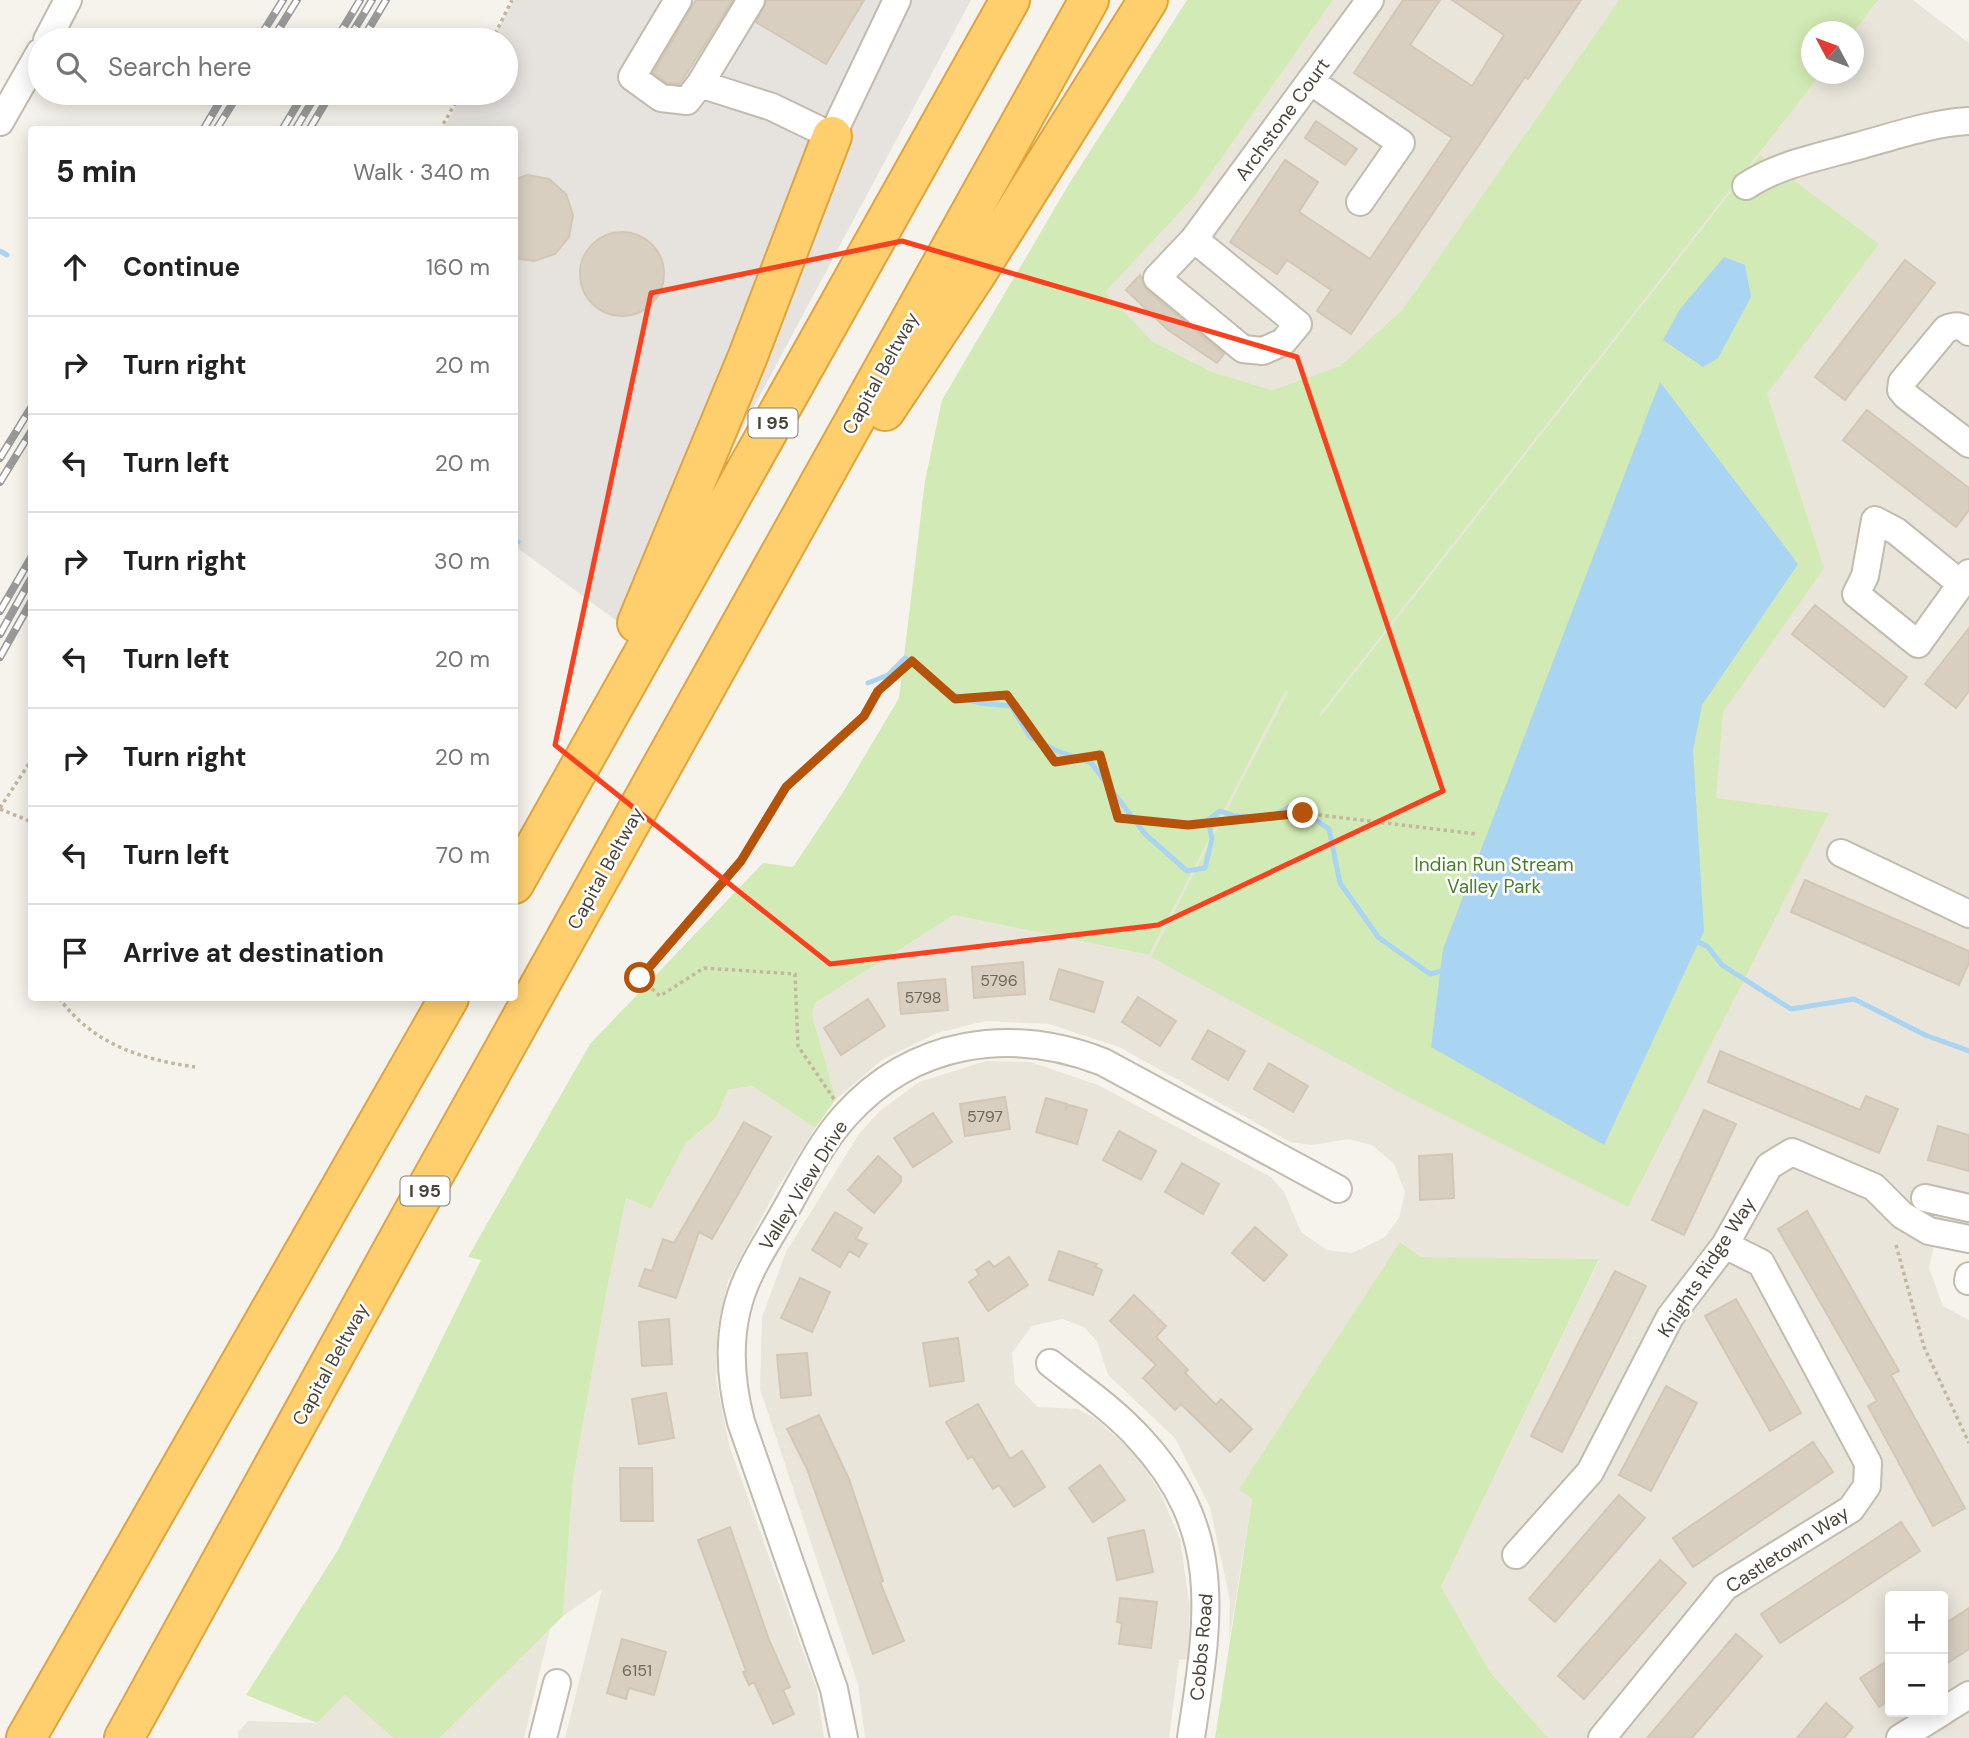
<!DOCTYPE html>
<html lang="en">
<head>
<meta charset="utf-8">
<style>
  body { margin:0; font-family:"DM Sans",sans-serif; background:#f2f2f2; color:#222 }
  .controls { position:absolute; right:21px; bottom:21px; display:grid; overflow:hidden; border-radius:7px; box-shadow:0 4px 18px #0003 }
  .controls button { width:63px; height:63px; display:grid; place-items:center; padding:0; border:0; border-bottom:2px solid #e0e0e0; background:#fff; color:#222; font:35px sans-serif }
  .compass { position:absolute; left:1801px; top:21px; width:63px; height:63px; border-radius:50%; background:#fff; box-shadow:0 4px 18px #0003; rotate:311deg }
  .stop { position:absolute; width:21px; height:21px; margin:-16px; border:5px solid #b45309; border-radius:50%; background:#fff }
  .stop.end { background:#b45309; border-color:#fff; box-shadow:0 2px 7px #0008 }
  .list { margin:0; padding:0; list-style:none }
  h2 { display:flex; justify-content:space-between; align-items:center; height:91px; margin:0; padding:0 28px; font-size:30px }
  h2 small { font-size:23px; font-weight:400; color:#767676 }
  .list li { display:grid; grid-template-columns:46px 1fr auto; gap:21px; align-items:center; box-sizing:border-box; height:98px; padding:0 28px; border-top:2px solid #e0e0e0 }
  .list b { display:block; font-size:26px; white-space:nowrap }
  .list em { font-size:23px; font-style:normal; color:#767676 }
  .icon { flex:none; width:38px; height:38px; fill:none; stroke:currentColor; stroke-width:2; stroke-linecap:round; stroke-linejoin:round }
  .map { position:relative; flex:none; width:1969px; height:1738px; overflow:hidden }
  .search { position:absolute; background:#fff; box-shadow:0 4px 18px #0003; left:28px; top:28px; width:490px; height:77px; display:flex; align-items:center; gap:18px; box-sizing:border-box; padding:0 24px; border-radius:38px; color:#767676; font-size:26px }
  .panel { position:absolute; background:#fff; box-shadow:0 4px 18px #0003; left:28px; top:126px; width:490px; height:875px; border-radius:7px }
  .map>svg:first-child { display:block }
  .residential { fill:#eae5da; fill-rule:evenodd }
  .industrial { fill:#e6e2dd }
  .green { fill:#d2eab5 }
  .water { fill:#a9d4f2 }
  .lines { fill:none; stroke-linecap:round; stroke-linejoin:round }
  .stream { stroke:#a9d4f2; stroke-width:5 }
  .building { fill:#d8cfc1; stroke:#d3c7b4; stroke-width:2 }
  .minor-casing { stroke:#c2bbae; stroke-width:30 }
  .highway-casing { stroke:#e0a43c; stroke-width:42 }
  .path { stroke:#c4b79f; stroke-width:3.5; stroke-dasharray:3.5 3.5; stroke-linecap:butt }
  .minor { stroke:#fff; stroke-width:26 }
  .highway { stroke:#ffcf6e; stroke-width:38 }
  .rail-casing { stroke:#9a9a9a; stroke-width:8 }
  .rail { stroke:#fff; stroke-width:5; stroke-dasharray:16; stroke-linecap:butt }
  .route { stroke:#b45309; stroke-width:9 }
  .marked { fill:none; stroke:#fc3f1d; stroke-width:5; stroke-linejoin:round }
  .labels { text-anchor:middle; stroke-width:5; stroke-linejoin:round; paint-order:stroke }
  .number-label { font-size:16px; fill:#6e675b }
  .shield { fill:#fff; stroke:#817c74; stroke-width:2 }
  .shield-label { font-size:18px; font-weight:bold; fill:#4b4439 }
  .street-label { font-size:19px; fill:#4b4439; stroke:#fff }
  .park-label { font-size:19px; fill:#4a7f2a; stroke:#fff }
</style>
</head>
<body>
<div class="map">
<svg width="1969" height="1738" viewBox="0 0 1969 1738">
  <rect width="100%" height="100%" fill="#f6f3ec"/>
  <path class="residential" d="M1333 0H1619L1402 310 1340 366 1272 390 1212 372 1152 341 1104 292 1194 197Z
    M1878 0H1913L1969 43V1226L1940 1220 1929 1268 1943 1306 1969 1320V1738H1548L1491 1673 1441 1587 1599 1260 1420 1257 1401 1242 1240 1488 1252 1499 1229 1641 1230 1601 1210 1507 1175 1438 1108 1375 1097 1341 1084 1327 1062 1319 1032 1326 1012 1353 1015 1384 1038 1407 1078 1409 1097 1420 1137 1456 1161 1494 1180 1539 1190 1608 1188 1659 1179 1660 1169 1738H865L858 1684 760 1389 762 1317 786 1252 859 1134 880 1111 919 1082 986 1061 1031 1062 1098 1085 1271 1177 1284 1192 1301 1232 1327 1250 1352 1253 1385 1237 1399 1218 1405 1192 1394 1164 1372 1145 1349 1139 1312 1145 1290 1142 1119 1047 1049 1024 985 1021 937 1033 882 1060 836 1099 812 1015 815 1003 954 915 1149 955 1286 690 1319 715 1821 74H1854V32ZM1890 1596H1943V1712H1890Z
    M752 1086 815 1128 774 1194 728 1281 718 1326 716 1379 729 1445 817 1690 824 1738H565L602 1589 563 1616 573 1479 607 1289 626 1198 651 1209 686 1143 716 1118 728 1090Z
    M550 1629 524 1738H440Z
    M345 1695 393 1738H238V1732L248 1721 317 1723Z"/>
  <path class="industrial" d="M514 0H971L633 633 515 546 514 130H443L463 93H506V40H492Z"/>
  <path class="green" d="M1187 0H1333L1194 197 1105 292 1152 341 1212 372 1272 390 1340 366 1402 310 1619 0H1878L1854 32H1812V74H1821L1319 715 1321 716 1760 155 1879 244 1767 394 1824 568 1723 712 1716 798 1829 813 1628 1207 1410 1098 1151 957 1288 692 1286 690 1149 955 954 915 815 1003 812 1015 836 1099 815 1128 752 1086 728 1090 716 1118 686 1143 651 1209 626 1198 607 1289 573 1479 563 1616 440 1738H393L345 1695 317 1723 246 1695 338 1550 481 1260 468 1257 590 1044 763 863 793 867 845 789 899 698 925 481 942 400 1069 184Z
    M1400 1242 1421 1257 1599 1259 1441 1587 1491 1673 1548 1738H1215L1252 1499 1239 1489Z"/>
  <path class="water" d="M1724 257 1745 265 1751 297 1718 358 1703 367 1663 340 1680 309Z
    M1660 382 1798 564 1702 705 1693 751 1704 931 1604 1145 1431 1047 1443 949Z"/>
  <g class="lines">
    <path class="stream" d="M0 251 7 255
      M514 539 518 542
      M868 683 888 675 905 658 922 668 944 692 980 703 1011 706 1030 737 1057 751 1091 763 1145 834 1187 871 1205 868 1212 839 1208 820 1220 811 1235 816 1267 818 1294 805 1329 829 1340 883 1379 938 1430 974 1446 970
      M1693 939 1708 947 1722 965 1791 1009 1854 999 1925 1035 1969 1051"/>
  </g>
  <path class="building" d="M696 0H733L680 84 667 83 653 73Z
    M767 0H864L826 64 756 22Z
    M1403 0H1440L1410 45 1472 86 1504 35 1452 0H1581L1528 79 1525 77 1351 334 1317 311 1331 290 1287 260 1277 274 1230 242 1285 160 1318 182 1299 212 1370 259 1452 138 1354 73Z
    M1316 121 1357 149 1345 165 1305 138Z
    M527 175 549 179 566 194 573 215 569 237 555 254 534 261 514 258V180Z
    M580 274a42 42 0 1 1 84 0a42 42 0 1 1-84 0Z
    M1905 260 1935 283 1845 400 1815 377Z
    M1140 275 1147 290 1224 354 1217 363 1168 330 1126 290Z
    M1867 410 1969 488V510L1956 527 1843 440Z
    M1815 605 1907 677 1884 707 1792 634Z
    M1969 628V691L1956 708 1925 684Z
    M1805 880 1969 951V963L1959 985 1791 912Z
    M1023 962 1025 994 974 998 972 967Z
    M1059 969 1103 982 1094 1012 1050 999Z
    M945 979 948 1010 901 1014 898 983Z
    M1138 997 1176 1021 1160 1046 1122 1022Z
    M868 999 885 1026 841 1055 824 1028Z
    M1208 1030 1245 1051 1228 1080 1192 1059Z
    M1720 1051 1860 1110 1866 1096 1898 1109 1879 1153 1708 1082Z
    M1269 1063 1308 1086 1293 1112 1254 1089Z
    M1005 1097 1010 1129 965 1136 960 1104Z
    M1046 1098 1067 1104 1065 1111 1069 1105 1087 1110 1077 1144 1036 1132Z
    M1704 1110 1736 1124 1684 1235 1652 1220Z
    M933 1113 952 1142 913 1167 894 1138Z
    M744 1122 771 1137 712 1239 699 1232 676 1298 639 1286 645 1269 652 1271 663 1239 674 1243Z
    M1938 1126 1969 1135V1171L1928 1160Z
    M1119 1131 1156 1151 1141 1180 1103 1160Z
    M1452 1154 1454 1198 1420 1200 1419 1156Z
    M878 1156 901 1177V1182L874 1213 848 1190Z
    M1182 1163 1219 1184 1203 1214 1165 1192Z
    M1807 1211 1899 1371 1891 1375 1965 1508 1933 1526 1868 1406 1877 1401 1778 1229Z
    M835 1212 862 1228 856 1239 867 1244 859 1257 849 1251 840 1267 812 1250Z
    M1255 1227 1287 1255 1264 1281 1232 1253Z
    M1059 1251 1097 1264 1095 1267 1102 1270 1093 1295 1049 1280Z
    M1009 1257 1028 1285 988 1311 969 1282 979 1275 976 1270 989 1261 994 1267Z
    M1615 1271 1646 1286 1562 1452 1531 1436Z
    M800 1278 830 1292 812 1332 781 1318Z
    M1134 1295 1166 1326 1156 1337 1188 1370 1185 1373 1216 1405 1221 1399 1252 1429 1230 1452 1181 1404 1175 1410 1143 1378 1156 1365 1110 1321Z
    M1736 1299 1801 1413 1770 1431 1705 1316Z
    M669 1319 672 1364 642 1366 639 1322Z
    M958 1338 964 1381 930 1386 923 1343Z
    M807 1353 811 1395 781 1398 777 1355Z
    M1666 1386 1697 1403 1651 1491 1619 1475Z
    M666 1393 674 1438 639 1444 632 1399Z
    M978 1404 1010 1459 1022 1451 1045 1487 1014 1507 999 1485 993 1489 972 1456 968 1459 946 1422Z
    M819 1415 849 1479 883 1581 880 1582 904 1641 873 1654 807 1469 787 1429Z
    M1813 1442 1833 1472 1693 1567 1673 1538Z
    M1100 1465 1125 1500 1093 1522 1069 1488Z
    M620 1468H652L653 1521H621Z
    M1619 1495 1645 1518 1555 1622 1529 1599Z
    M1901 1522 1920 1551 1780 1643 1761 1614Z
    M730 1527 769 1640 790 1687 783 1690 794 1714 773 1724 754 1682 749 1685 743 1672 746 1671 698 1540Z
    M1144 1530 1153 1572 1117 1580 1108 1538Z
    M1660 1560 1686 1583 1584 1699 1558 1676Z
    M1120 1598 1157 1602 1151 1648 1119 1644 1122 1623 1117 1622Z
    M1969 1608V1649L1943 1666V1625Z
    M1736 1634 1762 1656 1692 1738H1647Z
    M622 1639 666 1652 654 1695 629 1688 626 1699 607 1693Z
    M1890 1659V1700L1879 1707 1860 1678Z
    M1826 1703 1853 1727 1844 1738H1797Z"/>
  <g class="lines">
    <g class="minor-casing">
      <path id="minor" d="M678 0 632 77 661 98 687 101 700 84 772 107 832 136 897 0
        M47 40 68 0
        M1310 81 1401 143 1360 202
        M700 84 751 0
        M0 122 40 52
        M1746 186C1779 164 1820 157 1858 146 1895 136 1931 123 1969 121
        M1194 239 1298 324 1283 342 1263 351 1243 349 1157 278 1194 239 1370 0
        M1969 332C1961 325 1956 325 1946 329L1902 382 1901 390 1906 396 1969 444
        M1961 584 1896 531 1875 520 1865 576 1856 594 1918 644 1969 573
        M1841 853 1969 914
        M1925 1198 1969 1208
        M1968 1281 1969 1276
        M1050 1363C1080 1387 1114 1410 1140 1439 1227 1533 1208 1623 1191 1738
        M1516 1555 1590 1472 1670 1317 1725 1245 1769 1166 1792 1152 1874 1187 1902 1215 1929 1231 1969 1239
        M1943 1711 1969 1695
        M543 1738 557 1683
        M844 1738 834 1689 741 1422C728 1372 727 1318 751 1271 761 1250 774 1231 785 1211 803 1179 820 1144 845 1116 913 1040 1011 1026 1103 1062L1338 1189
        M1602 1738 1725 1587 1851 1509 1867 1486 1868 1463 1761 1263 1725 1245
        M1900 1738 1942 1712"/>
    </g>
    <g class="highway-casing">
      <path id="highway" d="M885 411 975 276 1148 0
        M637 623 748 356 832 136
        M514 884 1010 0
        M26 1738 449 998
        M124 1738 410 1218 1089 0"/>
    </g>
    <path class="path" d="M492 40 512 0
      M440 130 461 93
      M0 808 32 759
      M0 809 32 822
      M59 998C93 1044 140 1059 195 1067
      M834 1099 798 1046 795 974 704 968 660 996 640 978 741 861 786 787 864 716 878 691 912 661 955 699 1007 695 1054 762 1100 755 1118 818 1188 825 1303 813 1476 834
      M1896 1245 1924 1347 1969 1443"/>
    <use href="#minor" class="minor"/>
    <use href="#highway" class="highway"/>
    <g class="rail-casing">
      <path id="rail" d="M258 40 283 0
        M272 40 297 0
        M336 40 360 0
        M348 40 372 0
        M362 40 386 0
        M203 130 225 93
        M216 130 239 93
        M282 130 304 93
        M295 130 317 93
        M309 130 331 93
        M0 458 32 406
        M0 482 32 430
        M0 611 32 556
        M0 634 32 577
        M0 657 32 600"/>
    </g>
    <use href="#rail" class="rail"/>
  </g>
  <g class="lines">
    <path class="route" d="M640 978 741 861 786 787 864 716 878 691 912 661 955 699 1007 695 1055 762 1100 755 1118 818 1188 825 1303 813"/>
  </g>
  <path class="marked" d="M902 241 1297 357 1443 791 1158 925 830 964 555 745 651 293Z"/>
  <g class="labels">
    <g class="number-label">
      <text x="999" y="986">5796</text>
      <text x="923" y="1003">5798</text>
      <text x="985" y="1122">5797</text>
      <text x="637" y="1676">6151</text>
    </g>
    <g class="shield">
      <rect x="748.5" y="408.5" width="49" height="29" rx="5"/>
      <rect x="400.5" y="1176.5" width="49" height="29" rx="5"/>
    </g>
    <g class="shield-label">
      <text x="773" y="429">I 95</text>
      <text x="425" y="1197">I 95</text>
    </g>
    <g class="street-label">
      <text transform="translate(1282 119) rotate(-54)" y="7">Archstone Court</text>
      <text transform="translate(880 373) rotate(-61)" y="7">Capital Beltway</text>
      <text transform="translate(605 868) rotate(-61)" y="7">Capital Beltway</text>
      <text transform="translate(803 1185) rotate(-58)" y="7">Valley View Drive</text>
      <text transform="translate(1706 1267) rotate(-57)" y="7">Knights Ridge Way</text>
      <text transform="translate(330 1364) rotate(-61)" y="7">Capital Beltway</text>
      <text transform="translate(1787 1549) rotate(-33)" y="7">Castletown Way</text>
      <text transform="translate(1201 1647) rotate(-85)" y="7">Cobbs Road</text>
    </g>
    <g class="park-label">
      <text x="1494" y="871">Indian Run Stream<tspan x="1494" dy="22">Valley Park</tspan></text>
    </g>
  </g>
</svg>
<div class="controls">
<button>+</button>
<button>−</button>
</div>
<svg class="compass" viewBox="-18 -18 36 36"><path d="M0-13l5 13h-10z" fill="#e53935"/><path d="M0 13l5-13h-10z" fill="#767676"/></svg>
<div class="stop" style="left:640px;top:978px"></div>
<div class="stop end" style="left:1303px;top:813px"></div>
<div class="search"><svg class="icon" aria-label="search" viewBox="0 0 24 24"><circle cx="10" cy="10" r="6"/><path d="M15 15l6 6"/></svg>Search here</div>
<section class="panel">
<h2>5 min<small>Walk · 340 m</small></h2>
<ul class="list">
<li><svg class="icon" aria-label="ahead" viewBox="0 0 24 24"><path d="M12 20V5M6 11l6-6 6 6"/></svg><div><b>Continue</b></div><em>160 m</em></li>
<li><svg class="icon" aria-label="right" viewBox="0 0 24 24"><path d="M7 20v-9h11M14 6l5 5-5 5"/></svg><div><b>Turn right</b></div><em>20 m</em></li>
<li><svg class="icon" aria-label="left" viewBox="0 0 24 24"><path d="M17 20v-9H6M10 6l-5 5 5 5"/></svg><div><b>Turn left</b></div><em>20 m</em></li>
<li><svg class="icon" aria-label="right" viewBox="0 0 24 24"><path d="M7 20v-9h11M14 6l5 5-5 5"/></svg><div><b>Turn right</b></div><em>30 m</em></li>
<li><svg class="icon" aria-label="left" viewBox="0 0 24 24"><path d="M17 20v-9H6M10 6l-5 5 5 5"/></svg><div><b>Turn left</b></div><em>20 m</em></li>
<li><svg class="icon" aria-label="right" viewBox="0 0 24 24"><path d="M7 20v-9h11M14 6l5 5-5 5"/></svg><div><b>Turn right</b></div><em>20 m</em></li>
<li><svg class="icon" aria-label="left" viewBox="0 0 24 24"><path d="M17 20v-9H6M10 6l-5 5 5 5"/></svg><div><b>Turn left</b></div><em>70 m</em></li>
<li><svg class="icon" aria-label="arrive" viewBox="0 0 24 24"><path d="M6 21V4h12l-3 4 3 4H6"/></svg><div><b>Arrive at destination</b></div></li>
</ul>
</section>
</div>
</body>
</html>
